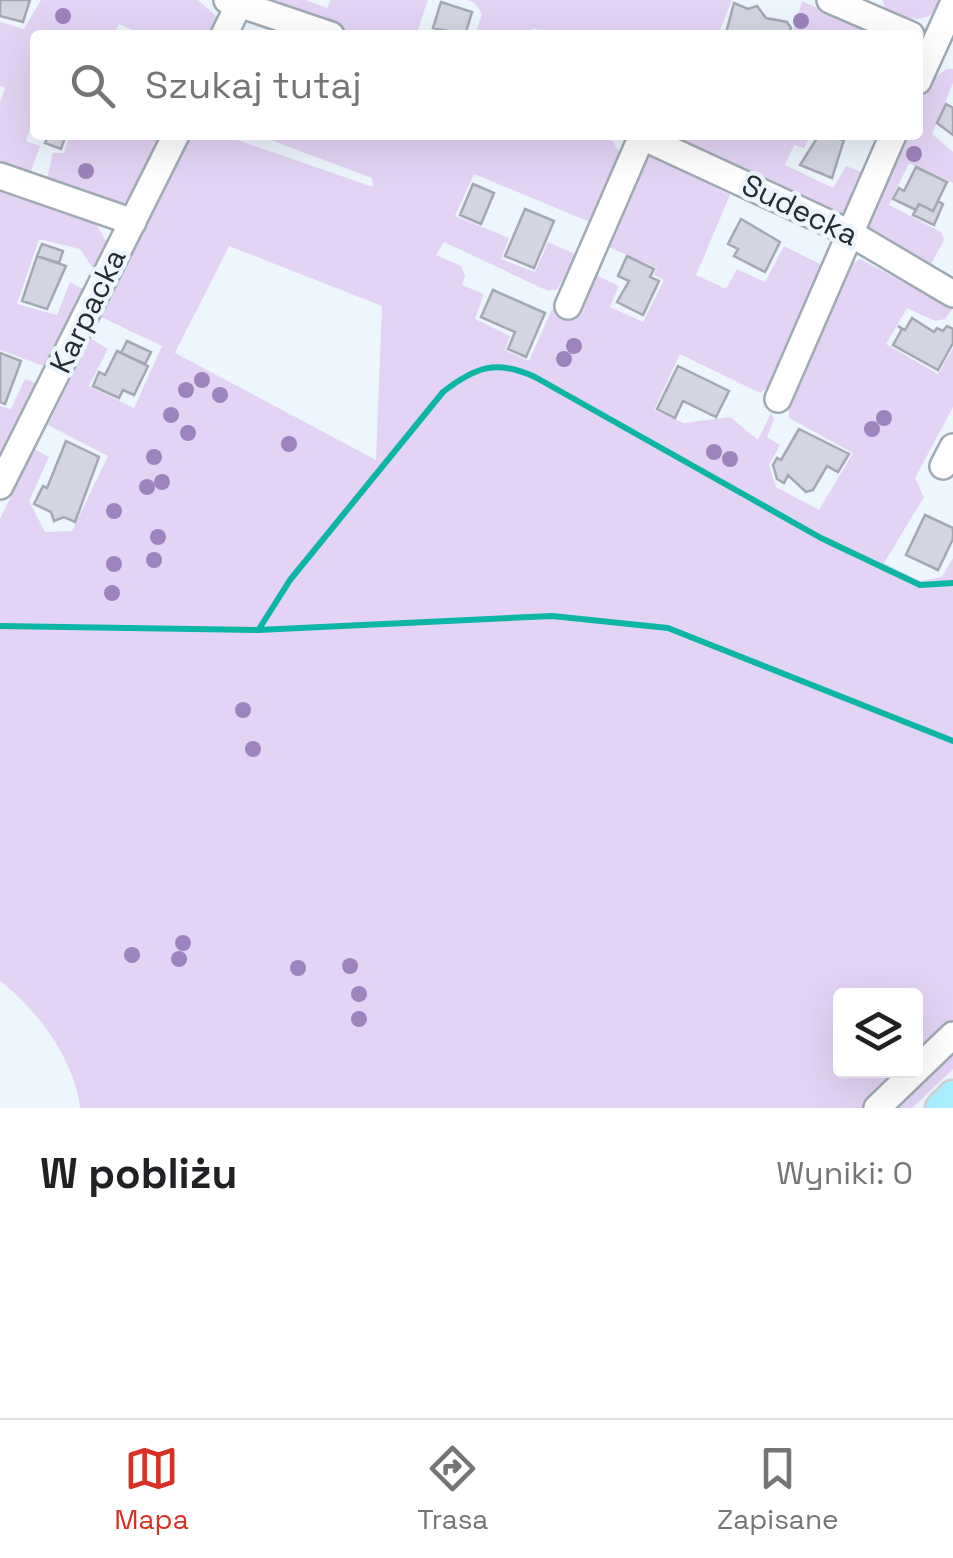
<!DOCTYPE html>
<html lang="pl">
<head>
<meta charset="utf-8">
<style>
  body { margin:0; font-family:"Space Grotesk",sans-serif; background:#f2f2f2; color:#202124 }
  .controls { position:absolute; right:30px; bottom:30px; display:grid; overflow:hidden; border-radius:10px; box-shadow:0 10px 40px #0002 }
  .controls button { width:90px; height:90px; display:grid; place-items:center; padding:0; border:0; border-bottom:2px solid #e0e0e0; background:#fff; color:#202124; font:50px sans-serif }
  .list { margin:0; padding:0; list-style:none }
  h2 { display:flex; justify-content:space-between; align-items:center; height:130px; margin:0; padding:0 40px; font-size:42px }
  h2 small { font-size:32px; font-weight:400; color:#757577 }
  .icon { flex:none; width:55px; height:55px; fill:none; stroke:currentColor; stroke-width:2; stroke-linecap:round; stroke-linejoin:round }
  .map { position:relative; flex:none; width:953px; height:1108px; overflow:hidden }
  .search { position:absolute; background:#fff; box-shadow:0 10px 40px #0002; left:30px; right:30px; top:30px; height:110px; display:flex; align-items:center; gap:25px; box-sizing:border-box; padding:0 35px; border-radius:10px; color:#757577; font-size:38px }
  .sheet { height:310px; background:#fff }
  nav { display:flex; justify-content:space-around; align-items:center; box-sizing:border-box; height:140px; border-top:2px solid #e0e0e0; background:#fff; font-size:28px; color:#757577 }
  nav a { display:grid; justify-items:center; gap:5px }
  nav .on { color:#d93025 }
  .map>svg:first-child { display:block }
  .green { fill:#e3d4f5; fill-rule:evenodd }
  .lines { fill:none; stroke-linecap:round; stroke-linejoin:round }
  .stream { stroke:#0cb5a4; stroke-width:6 }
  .building { fill:#d3d6e2; stroke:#a5a8b3; stroke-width:2.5 }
  .minor-casing { stroke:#a0aab3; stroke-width:30 }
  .major-casing { stroke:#cfd0d1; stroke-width:35 }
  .minor { stroke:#fff; stroke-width:25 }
  .major { stroke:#aaefff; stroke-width:30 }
  .tree { fill:#9d84bc }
  .labels { text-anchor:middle; stroke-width:9; stroke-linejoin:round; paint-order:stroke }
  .street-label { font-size:30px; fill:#272b2e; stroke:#edf5fd }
</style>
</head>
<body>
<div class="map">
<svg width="953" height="1108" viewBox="0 0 953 1108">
  <rect width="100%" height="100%" fill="#edf5fd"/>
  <path class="green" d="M41 0H198L216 16 212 35H143L119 24 114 35H35V113L26 141 40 146 29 177 0 167V103L5 88 0 86V22L24 29Z
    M264 0H306L327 8 331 0H428L416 35H359Z
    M467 0H732L718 35H553L533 28 530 35H475L482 14 475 3Z
    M882 0H949C927 24 915 22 886 10Z
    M802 1 871 32 870 35H792Z
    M947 69H953V83L932 134 953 152V183L909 163 889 205 941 232 944 240 928 270 866 229 867 218 904 135H918C918 106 920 85 947 69Z
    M70 135H165L130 200 120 205 46 183 53 153H64Z
    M185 135H223L373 187 372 178 257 135H594L613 141 622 158 592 223 474 174 455 216 509 238 501 259 535 272 548 242 577 255 557 289 548 291 444 242 436 255 461 266 465 276 462 285 484 294 475 319 510 336 505 350 529 361 552 309 578 313 596 275 619 286 610 307 643 322 664 280 654 275 657 268 609 247 649 156 659 157 730 195 696 275 726 289 737 269 765 282 784 246 826 267 775 382 760 393 680 354 654 410 684 423 730 417 758 440 771 413 774 419 767 437 780 445 769 465 776 487 819 510 853 453 789 418V400L843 270 860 259 953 308 945 319 935 321 907 308 886 344 938 374 953 348V407L915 478 924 497 884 563 920 581 942 577 953 558V1029L916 1066V996H840V1070L910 1071 872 1108H80C75 1060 37 1009 0 981V519L34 449 49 457 29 501 45 532 72 531 108 456 48 425 90 338 108 349 89 386 134 408 162 346 99 316ZM229 246 382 306 376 460 175 353Z
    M667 135H811L804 148 794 145 785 165 833 188 846 166 867 174 847 212 839 215Z
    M0 186 94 221 108 244 100 266 92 267 80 249 39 239 17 304 57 315 70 282 89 292 49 368 0 350Z
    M25 379 43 386 0 473V406L11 409Z
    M953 1047V1069L912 1108H889Z"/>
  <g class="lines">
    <path class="stream" d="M0 626 258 630 552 616 668 628 953 741
      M259 629 290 580 443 392C475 367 496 359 535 377L821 538 920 585 953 583"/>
  </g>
  <path class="building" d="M0 0H30L23 22 0 16Z
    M441 2 472 12 465 35 433 28Z
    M734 3 748 9 757 6 766 18 787 22 791 28 788 35 726 33Z
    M946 104 953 108V135L937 123Z
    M43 135H66L61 149 45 143 48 137Z
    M819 135 844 140 832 178 800 165Z
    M916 167 947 182 933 211 919 204 916 210 893 199 899 188 904 191Z
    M473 184 494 193 481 224 460 215Z
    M938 201 943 204 934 225 913 215 919 204 933 211Z
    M525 209 554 221 534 268 505 256Z
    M741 219 780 242 765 272 734 256 738 249 728 244Z
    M42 244 63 251 59 263 37 256Z
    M37 256 66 266 47 309 22 301Z
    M627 256 654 269 650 277 659 281 643 315 617 302 629 281 618 276Z
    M493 290 545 313 526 357 508 349 515 332 481 317Z
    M912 318 934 332 937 328 943 331 947 326 953 329V343L938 370 893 345 902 329 898 326 905 330Z
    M127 341 151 352 145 364 121 353Z
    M117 351 148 366 134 395 123 390 119 398 93 386 99 372 105 375Z
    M0 353 21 361 5 404 0 402Z
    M678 366 729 391 716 417 683 401 675 418 657 409Z
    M799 429 849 454 838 472 827 466 813 490 806 492 788 475 784 483 777 479 773 465 777 458 781 460Z
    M66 441 99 457 75 522 64 517 54 521 51 512 34 504 43 486 47 488Z
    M925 515 953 528V539L938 570 906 555Z"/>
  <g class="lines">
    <g class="minor-casing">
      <path id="minor" d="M227 0 331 35
        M830 0 911 35
        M224 35 241 0
        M918 81 953 4
        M638 135 850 233 953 294
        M0 176 133 222
        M568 306 642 136
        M778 399 893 135
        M943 466 953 447
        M0 486 176 135
        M877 1108 953 1035"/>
    </g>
    <g class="major-casing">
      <path id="major" d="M941 1108 953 1096"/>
    </g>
    <use href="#minor" class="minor"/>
    <use href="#major" class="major"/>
  </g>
  <g class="tree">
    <circle cx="63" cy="16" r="8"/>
    <circle cx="801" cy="21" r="8"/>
    <circle cx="914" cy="154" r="8"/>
    <circle cx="86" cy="171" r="8"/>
    <circle cx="574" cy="346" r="8"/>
    <circle cx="564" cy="359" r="8"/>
    <circle cx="202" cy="380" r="8"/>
    <circle cx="186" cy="390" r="8"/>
    <circle cx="220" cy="395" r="8"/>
    <circle cx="171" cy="415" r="8"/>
    <circle cx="884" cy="418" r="8"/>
    <circle cx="872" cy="429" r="8"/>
    <circle cx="188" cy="433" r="8"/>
    <circle cx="289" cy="444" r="8"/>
    <circle cx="714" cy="452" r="8"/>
    <circle cx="154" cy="457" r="8"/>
    <circle cx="730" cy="459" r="8"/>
    <circle cx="162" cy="482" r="8"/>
    <circle cx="147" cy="487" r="8"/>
    <circle cx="114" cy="511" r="8"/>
    <circle cx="158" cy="537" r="8"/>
    <circle cx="154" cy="560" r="8"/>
    <circle cx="114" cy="564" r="8"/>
    <circle cx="112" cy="593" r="8"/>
    <circle cx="243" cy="710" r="8"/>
    <circle cx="253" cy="749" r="8"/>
    <circle cx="183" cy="943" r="8"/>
    <circle cx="132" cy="955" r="8"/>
    <circle cx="179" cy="959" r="8"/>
    <circle cx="350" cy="966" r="8"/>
    <circle cx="298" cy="968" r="8"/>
    <circle cx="359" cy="994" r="8"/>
    <circle cx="359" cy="1019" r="8"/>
  </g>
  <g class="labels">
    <g class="street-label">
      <text transform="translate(800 210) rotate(26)" y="10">Sudecka</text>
      <text transform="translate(88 311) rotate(-64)" y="10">Karpacka</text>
    </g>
  </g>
</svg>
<div class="controls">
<button><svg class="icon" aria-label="layers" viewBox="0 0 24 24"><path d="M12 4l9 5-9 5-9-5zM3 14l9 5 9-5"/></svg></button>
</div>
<div class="search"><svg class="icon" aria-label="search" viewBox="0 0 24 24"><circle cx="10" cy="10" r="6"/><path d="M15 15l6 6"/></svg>Szukaj tutaj</div>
</div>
<section class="sheet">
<h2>W pobliżu<small>Wyniki: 0</small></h2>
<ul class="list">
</ul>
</section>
<nav>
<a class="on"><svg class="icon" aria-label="map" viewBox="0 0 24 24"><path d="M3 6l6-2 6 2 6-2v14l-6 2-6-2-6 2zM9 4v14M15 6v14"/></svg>Mapa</a>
<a><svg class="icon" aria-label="directions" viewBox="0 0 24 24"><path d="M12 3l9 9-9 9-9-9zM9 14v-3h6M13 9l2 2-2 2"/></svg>Trasa</a>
<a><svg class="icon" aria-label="saved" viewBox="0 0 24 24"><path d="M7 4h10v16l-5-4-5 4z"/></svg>Zapisane</a>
</nav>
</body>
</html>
